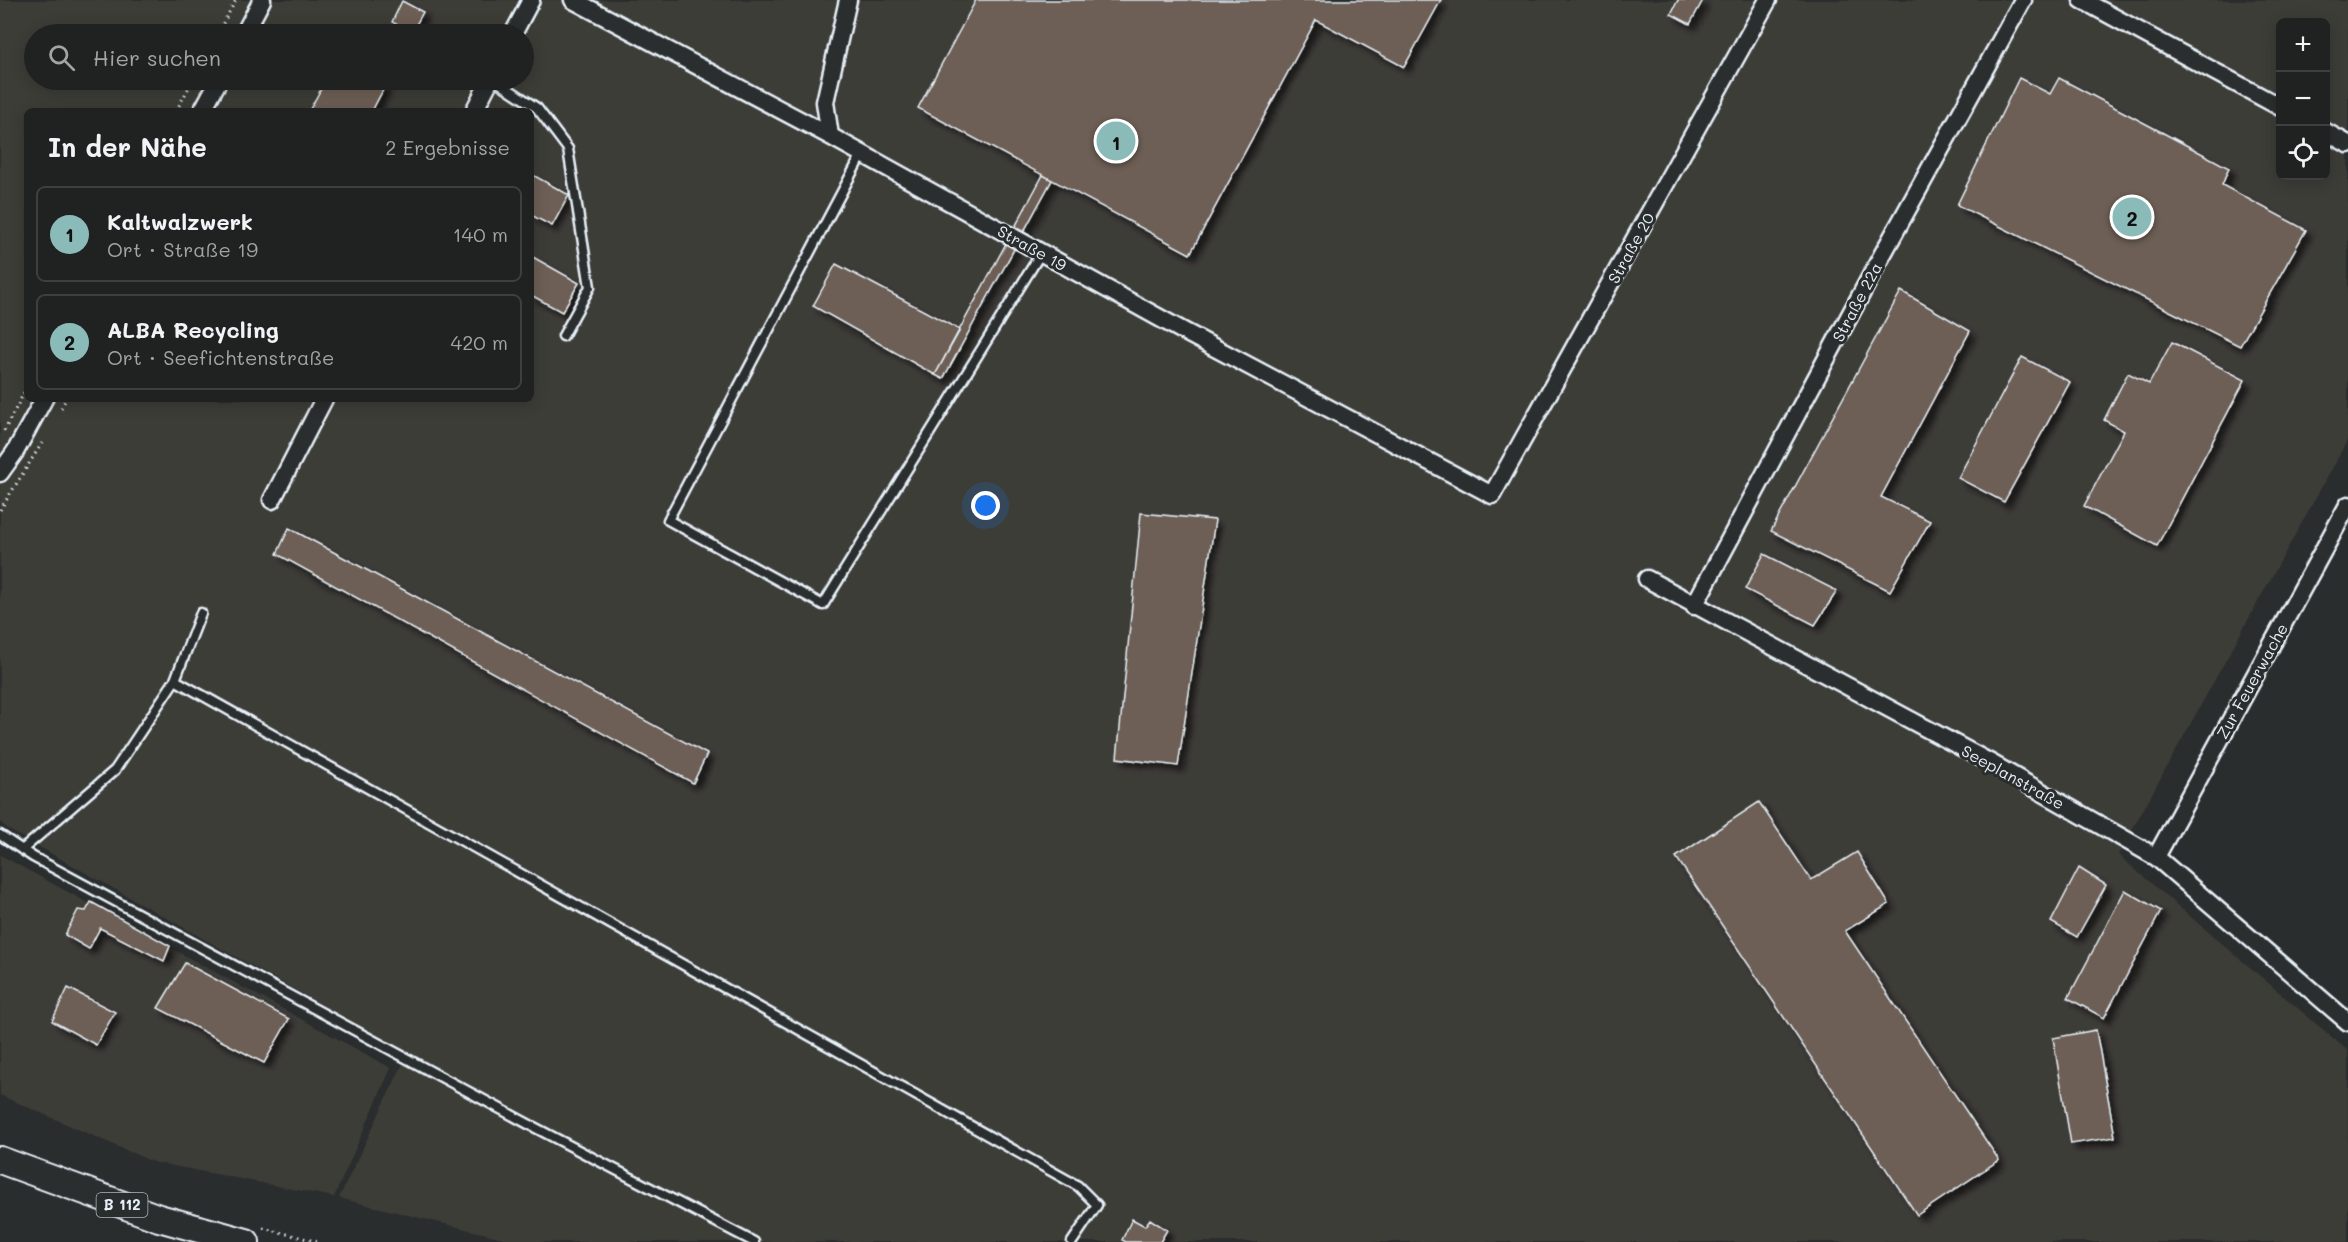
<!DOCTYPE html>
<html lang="de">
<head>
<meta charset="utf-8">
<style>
  body { margin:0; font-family:Mali,sans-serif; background:#282a2a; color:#f1f3f6 }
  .controls { position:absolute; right:18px; top:18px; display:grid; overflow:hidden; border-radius:9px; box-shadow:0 3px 15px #0003 }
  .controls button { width:54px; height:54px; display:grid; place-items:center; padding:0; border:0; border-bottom:2px solid #3d3f40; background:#202222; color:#f1f3f6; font:30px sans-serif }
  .you { position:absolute; left:986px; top:506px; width:21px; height:21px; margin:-15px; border:4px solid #fff; border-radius:50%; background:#1a73e8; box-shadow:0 0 0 9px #1a73e833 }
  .badge { display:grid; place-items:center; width:39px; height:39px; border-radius:50%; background:#8bbbb9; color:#111; font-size:20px; font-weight:700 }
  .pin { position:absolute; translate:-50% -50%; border:3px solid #fff; box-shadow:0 2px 6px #0006 }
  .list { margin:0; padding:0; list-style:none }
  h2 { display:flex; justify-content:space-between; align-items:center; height:78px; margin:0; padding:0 24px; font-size:26px }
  h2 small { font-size:20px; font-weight:400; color:#a2a4a5 }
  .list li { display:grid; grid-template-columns:39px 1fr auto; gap:18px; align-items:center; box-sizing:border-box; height:96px; margin:0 12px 12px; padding:0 12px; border:2px solid #3d3f40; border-radius:9px }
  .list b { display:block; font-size:22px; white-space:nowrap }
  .list p { margin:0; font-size:20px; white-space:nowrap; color:#a2a4a5 }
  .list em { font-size:20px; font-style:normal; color:#a2a4a5 }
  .icon { flex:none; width:33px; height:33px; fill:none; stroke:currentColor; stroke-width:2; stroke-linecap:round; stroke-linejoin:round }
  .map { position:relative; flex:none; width:2348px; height:1242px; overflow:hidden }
  .search { position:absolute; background:#202222; box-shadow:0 3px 15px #0003; left:24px; top:24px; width:510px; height:66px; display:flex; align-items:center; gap:15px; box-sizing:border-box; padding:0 21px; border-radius:33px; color:#a2a4a5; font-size:22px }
  .panel { position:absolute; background:#202222; box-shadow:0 3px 15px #0003; left:24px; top:108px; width:510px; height:294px; border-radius:9px }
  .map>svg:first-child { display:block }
  .built { fill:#3e3c39; fill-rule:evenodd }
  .building { fill:#6d5f54; stroke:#e8f1f8; stroke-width:1.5; filter:url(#shadow) }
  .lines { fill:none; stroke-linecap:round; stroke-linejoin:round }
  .service-casing { stroke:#e8f1f8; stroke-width:13 }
  .minor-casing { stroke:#e8f1f8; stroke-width:21 }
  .primary-casing { stroke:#e8f1f8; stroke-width:30 }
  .path { stroke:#e8f1f8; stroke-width:3; stroke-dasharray:1.5 4.5; stroke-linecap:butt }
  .service { stroke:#2a2d2e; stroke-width:8 }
  .minor { stroke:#2a2d2e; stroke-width:16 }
  .primary { stroke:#2a2d2e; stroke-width:26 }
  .labels { text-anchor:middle; stroke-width:6; stroke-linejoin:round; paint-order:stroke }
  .shield { fill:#2a2d2e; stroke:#afb6bb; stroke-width:1.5 }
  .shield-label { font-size:15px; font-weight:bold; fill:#e8f1f8 }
  .street-label { font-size:16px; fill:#e8f1f8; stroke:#2a2d2e }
</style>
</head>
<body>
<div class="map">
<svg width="2348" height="1242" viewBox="0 0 2348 1242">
  <defs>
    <filter id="shadow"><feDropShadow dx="5.5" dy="5.5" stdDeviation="3" flood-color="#0009"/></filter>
  </defs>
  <rect width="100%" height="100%" fill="#2a2d2e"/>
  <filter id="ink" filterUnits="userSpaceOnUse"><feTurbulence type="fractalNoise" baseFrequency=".0167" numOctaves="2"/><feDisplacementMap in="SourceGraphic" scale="12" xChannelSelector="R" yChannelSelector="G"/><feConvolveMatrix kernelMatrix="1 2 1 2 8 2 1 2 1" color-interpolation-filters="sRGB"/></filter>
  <g filter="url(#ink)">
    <path class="built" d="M0 0H2348V439L2118 855 2348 1051V1242H519L339 1198 408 1053 9 830 0 822ZM2280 22H2326V176H2280ZM34 34H524V80H34ZM27 111H531V399H27Z
      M0 855 391 1068 334 1197 153 1162 0 1095Z"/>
    <path class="building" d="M976 0H1441L1404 67 1316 20 1190 254 918 108Z
      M1678 0H1703L1690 24 1671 14Z
      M402 1 423 12 412 32 392 22Z
      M2019 78 2050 94 2059 78 2184 144 2229 168 2222 185 2306 230 2240 346 1957 205Z
      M326 80H373L385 86 372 111H309Z
      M531 174 569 195 552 226 531 215Z
      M1043 175 1052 180 943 379 935 375Z
      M531 256 579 283 562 312 531 295Z
      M836 264 960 330 935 375 813 306Z
      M1901 291 1970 331 1881 497 1930 521 1890 591 1771 531Z
      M2172 342 2245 380 2157 546 2084 506 2124 431 2104 420 2128 373 2149 384Z
      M2022 357 2070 382 2004 502 1958 478Z
      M1141 513 1215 520 1178 766 1117 758Z
      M289 528 707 754 693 783 277 554Z
      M1764 554 1837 591 1815 625 1745 589Z
      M1759 802 1811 880 1857 852 1889 904 1845 931 1999 1160 1917 1215 1676 857Z
      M2079 868 2106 885 2077 937 2051 922Z
      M2125 890 2161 911 2104 1018 2068 998Z
      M91 902 170 946 164 961 100 928 89 949 65 935 78 910 86 911Z
      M185 963 289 1019 264 1063 158 1008Z
      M68 988 115 1012 96 1045 52 1021Z
      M2096 1030 2115 1137 2071 1144 2053 1038Z
      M1132 1219 1145 1226 1150 1219 1167 1230 1160 1242H1126L1122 1240Z"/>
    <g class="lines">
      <g class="service-casing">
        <path id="service" d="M495 80 537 108 568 149 590 287 563 336
          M862 154 668 520 823 605 1041 253
          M175 680 1078 1186 1097 1205 1072 1242
          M0 835 33 857 532 1126 754 1242
          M22 850 115 770 175 680 201 613"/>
      </g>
      <g class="minor-casing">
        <path id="minor" d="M573 0 830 136 1185 332 1492 495 1768 0
          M2082 0 2280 107
          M244 34 262 0
          M513 34 531 0
          M202 111 219 80
          M474 111 490 80
          M2326 132 2348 144
          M830 136 825 102 848 0
          M0 473 15 452 44 399
          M272 500 324 399
          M1647 579 1989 762 2156 857 2348 1022
          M1694 606 1880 259 2023 0
          M2156 857 2348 505"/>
      </g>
      <g class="primary-casing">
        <path id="primary" d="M0 1160 159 1218 246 1242"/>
      </g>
      <path class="path" d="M217 34 236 0
        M176 111 193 80
        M61 408 66 399
        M4 431 27 387
        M0 510 42 443
        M263 1228 319 1242"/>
      <use href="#service" class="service"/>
      <use href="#minor" class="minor"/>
      <use href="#primary" class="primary"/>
    </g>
  </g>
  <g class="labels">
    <rect class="shield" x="96.5" y="1193" width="51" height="24" rx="4.5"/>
    <g class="shield-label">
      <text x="122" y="1210">B 112</text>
    </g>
    <g class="street-label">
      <text transform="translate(1032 248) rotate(29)" y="6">Straße 19</text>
      <text transform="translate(1631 248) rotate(-61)" y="6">Straße 20</text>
      <text transform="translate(1857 302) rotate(-62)" y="6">Straße 22a</text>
      <text transform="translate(2252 681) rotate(-61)" y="6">Zur Feuerwache</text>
      <text transform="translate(2013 777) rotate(29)" y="6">Seeplanstraße</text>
    </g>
  </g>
</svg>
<div class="controls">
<button>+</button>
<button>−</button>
<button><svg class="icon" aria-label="locate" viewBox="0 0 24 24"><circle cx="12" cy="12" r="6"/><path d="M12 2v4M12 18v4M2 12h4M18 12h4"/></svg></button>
</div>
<div class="you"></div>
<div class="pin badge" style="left:1116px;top:141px">1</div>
<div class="pin badge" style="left:2132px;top:217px">2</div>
<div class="search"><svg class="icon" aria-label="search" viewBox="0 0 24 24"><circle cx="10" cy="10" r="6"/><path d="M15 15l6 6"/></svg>Hier suchen</div>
<section class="panel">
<h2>In der Nähe<small>2 Ergebnisse</small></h2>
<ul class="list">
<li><span class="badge">1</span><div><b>Kaltwalzwerk</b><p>Ort · Straße 19</p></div><em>140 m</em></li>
<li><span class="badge">2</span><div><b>ALBA Recycling</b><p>Ort · Seefichtenstraße</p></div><em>420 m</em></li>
</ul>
</section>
</div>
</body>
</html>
